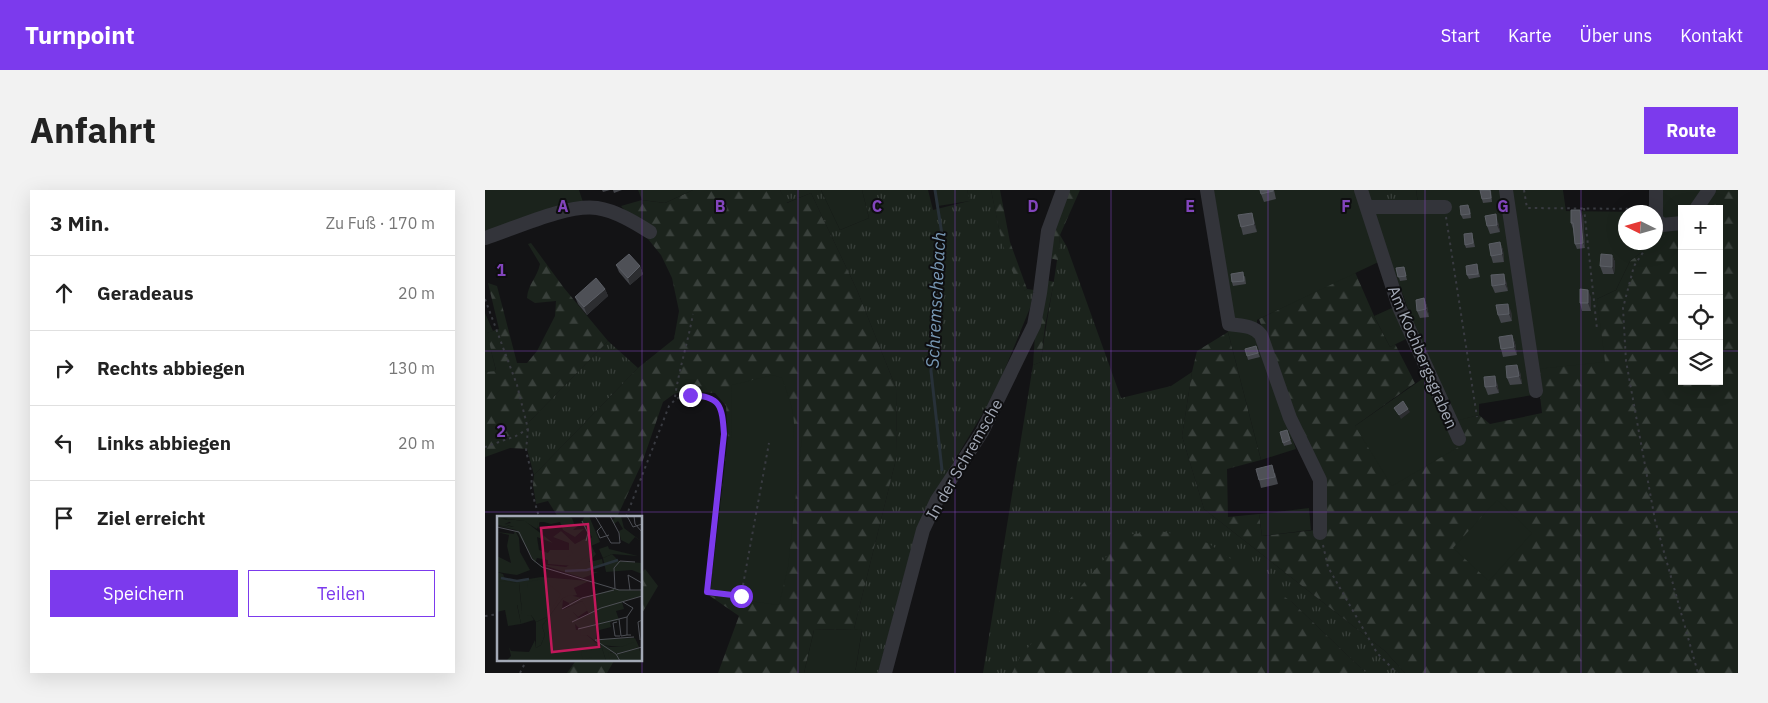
<!DOCTYPE html>
<html lang="de">
<head>
<meta charset="utf-8">
<style>
  body { margin:0; font-family:"IBM Plex Sans",sans-serif; background:#f2f2f2; color:#222 }
  .controls { position:absolute; right:15px; top:15px; display:grid; overflow:hidden; border-radius:0px; box-shadow:0 5px 20px #0002 }
  .controls button { width:45px; height:45px; display:grid; place-items:center; padding:0; border:0; border-bottom:1px solid #e0e0e0; background:#fff; color:#222; font:25px sans-serif }
  .compass { position:absolute; left:1133px; top:15px; width:45px; height:45px; border-radius:50%; background:#fff; box-shadow:0 5px 20px #0002; rotate:275deg }
  .stop { position:absolute; width:15px; height:15px; margin:-11px; border:4px solid #7c3aed; border-radius:50%; background:#fff }
  .stop.end { background:#7c3aed; border-color:#fff; box-shadow:0 1px 5px #0008 }
  .list { margin:0; padding:0; list-style:none }
  h2 { display:flex; justify-content:space-between; align-items:center; height:65px; margin:0; padding:0 20px; font-size:21px }
  h2 small { font-size:16px; font-weight:400; color:#767676 }
  .list li { display:grid; grid-template-columns:32px 1fr auto; gap:15px; align-items:center; box-sizing:border-box; height:75px; padding:0 20px; border-top:1px solid #e0e0e0 }
  .list b { display:block; font-size:19px; white-space:nowrap }
  .list em { font-size:16px; font-style:normal; color:#767676 }
  .actions { display:flex; gap:10px; padding:15px 20px }
  .actions a { flex:1; padding:11px 0; border:1px solid #7c3aed; border-radius:0px; text-align:center; font-size:18px; color:#7c3aed }
  .actions .main { background:#7c3aed; color:#fff }
  .icon { flex:none; width:28px; height:28px; fill:none; stroke:currentColor; stroke-width:2; stroke-linecap:round; stroke-linejoin:round }
  .map { position:relative; flex:none; width:1253px; height:483px; overflow:hidden; border-radius:0px }
  header { display:flex; align-items:center; gap:30px; box-sizing:border-box; height:70px; padding:0 25px; background:#7c3aed; color:#fff }
  header strong { font-size:24px }
  nav { display:flex; gap:28px; margin-inline-start:auto; font-size:18px }
  .intro { display:flex; align-items:center; justify-content:space-between; box-sizing:border-box; height:120px; padding:0 30px }
  h1 { margin:0; font-size:35px }
  .button { padding:12px 22px; border-radius:0px; background:#7c3aed; color:#fff; font-size:18px; font-weight:700 }
  main { display:flex; gap:30px; padding:0 30px }
  aside { flex:1; background:#fff; border-radius:0px; box-shadow:0 5px 20px #0002 }
  .map>svg:first-child { display:block }
  .grass { fill:url(#grass-tufts) }
  .forest { fill:url(#forest-firs) }
  .garden { fill:#1b231c }
  .lines { fill:none; stroke-linecap:round; stroke-linejoin:round }
  .stream { stroke:#283139; stroke-width:3 }
  .path { stroke:#393b41; stroke-width:2; stroke-dasharray:2.5 4; stroke-linecap:butt }
  .minor { stroke:#33343a; stroke-width:14 }
  .wall { fill:#43454a }
  .shaded-wall { fill:#2c2d30 }
  .building { fill:#4e5056; stroke:#5b5e65 }
  .route { stroke:#7c3aed; stroke-width:6 }
  .grid { fill:none; stroke:#8345bd; stroke-width:1; stroke-opacity:0.55 }
  .labels { text-anchor:middle; stroke-width:4; stroke-linejoin:round; paint-order:stroke }
  .street-label { font-size:16px; fill:#a3a9b6; stroke:#0e0e10 }
  .water-label { font-size:18px; font-style:italic; fill:#7797b4; stroke:#0e0e10 }
  .inset-river { fill:none; stroke:#283139; stroke-width:2.5 }
  .inset-road { fill:none; stroke:#4d4f55; stroke-width:1 }
  .view { fill:#c2185b; fill-opacity:0.15; stroke:#c2185b; stroke-width:2.5 }
  .inset-edge { fill:none; stroke:#a3a9b6; stroke-width:2.5 }
  .grid-label { font-size:16px; text-anchor:middle; font-weight:bold; fill:#8345bd; stroke:#0e0e10; stroke-width:4; stroke-linejoin:round; paint-order:stroke }
</style>
</head>
<body>
<header>
<strong>Turnpoint</strong>
<nav><a>Start</a><a>Karte</a><a>Über uns</a><a>Kontakt</a></nav>
</header>
<div class="intro"><h1>Anfahrt</h1><a class="button">Route</a></div>
<main>
<aside>
<h2>3 Min.<small>Zu Fuß · 170 m</small></h2>
<ul class="list">
<li><svg class="icon" aria-label="ahead" viewBox="0 0 24 24"><path d="M12 20V5M6 11l6-6 6 6"/></svg><div><b>Geradeaus</b></div><em>20 m</em></li>
<li><svg class="icon" aria-label="right" viewBox="0 0 24 24"><path d="M7 20v-9h11M14 6l5 5-5 5"/></svg><div><b>Rechts abbiegen</b></div><em>130 m</em></li>
<li><svg class="icon" aria-label="left" viewBox="0 0 24 24"><path d="M17 20v-9H6M10 6l-5 5 5 5"/></svg><div><b>Links abbiegen</b></div><em>20 m</em></li>
<li><svg class="icon" aria-label="arrive" viewBox="0 0 24 24"><path d="M6 21V4h12l-3 4 3 4H6"/></svg><div><b>Ziel erreicht</b></div></li>
</ul>
<div class="actions"><a class="main">Speichern</a><a>Teilen</a></div>
</aside>
<div class="map">
<svg width="1253" height="483" viewBox="0 0 1253 483">
  <defs>
    <pattern id="grass-tufts" width="24" height="20" patternUnits="userSpaceOnUse" patternTransform="scale(1.25)"><rect width="24" height="20" fill="#1b231c"/><path d="M3 7l-1-3M5 7V3M7 7l1-3M15 17l-1-3M17 17v-4M19 17l1-3" fill="none" stroke="#39403b"/></pattern>
    <pattern id="forest-firs" width="22" height="20" patternUnits="userSpaceOnUse" patternTransform="scale(1.25)"><rect width="22" height="20" fill="#1b231c"/><path d="M5 1l3.5 6h-7zM16 11l3.5 6h-7z" fill="#39403b"/></pattern>
  </defs>
  <rect width="100%" height="100%" fill="#131315"/>
  <path class="grass" d="M295 0H336L355 40 384 28 377 0H443L448 20 484 11 482 0H506L514 38 539 101 542 99 549 100 545 118 510 203 462 283 425 364 393 483H370L377 441 369 439 412 265 411 198 372 100 326 3 301 13Z
    M879 0H931L933 13H888Z
    M575 45 582 57 636 208 686 196 707 182 697 246 719 319 900 461 920 483H881L807 412 640 346 536 467 527 483H498L548 175 556 172C561 129 571 88 575 45Z
    M123 151 153 178 49 285 42 259 43 233Z"/>
  <path class="forest" d="M208 0H295L302 13 326 3 372 100 411 198 412 265 369 439 329 440 319 483H233L254 426 225 406 243 248 241 216 230 203 199 201 189 204 178 212 157 273 132 327H73L63 311 51 314 48 295 49 285 153 178 189 149 194 121 187 88 176 65 136 16 157 10 180 13Z
    M506 0H515L525 52 542 99 538 102C519 72 513 34 506 0Z
    M584 0H595L575 45 573 70 564 68 567 43Z
    M1218 0H1253V483H920L900 461 719 319 697 246 707 182 712 161 743 142 776 270 742 279 743 327 774 324 777 346 840 339 841 312 809 228 774 129 870 82 890 128 905 157 910 154 930 193 870 236 971 230 994 225 1005 234 1057 223 1052 179 1112 109 1131 100 1145 71 1197 32V191H1234V19H1208Z
    M46 53 79 98 123 151 43 233 42 259 25 258 0 267V182L11 180 1 143 14 139 3 93 12 96 32 173H42L52 161 70 126 71 111 50 113 42 108C43 94 52 88 55 74L43 54Z
    M561 90 569 92 560 136 556 172 548 175 550 144Z
    M676 341 723 353 807 412 881 483H527L535 467 640 345Z
    M160 379 173 396 156 425V384Z
    M92 469H130L122 483H82Z"/>
  <path class="garden" d="M0 0H94L98 12 0 46Z
    M153 0H208L180 13 157 10Z
    M336 0H377L384 28 355 40Z
    M450 0H482L485 11 453 16Z
    M717 0H879L888 13H933L931 0H1078L1081 21 1160 22H1140V52L1169 53 1145 71 1131 100 1112 109 1120 172 1052 179 1048 205 994 214V225L971 231 977 252 972 258 907 296 870 236 950 180 931 141 904 67 772 130V148L811 259 776 270 743 142Z
    M1176 0H1218L1208 19H1197V32L1171 52 1170 22H1164L1175 20Z
    M909 117 921 149 905 157 889 126Z
    M0 123 8 141 2 143 11 181 0 182Z
    M288 185 297 188C304 209 312 225 308 248H317L303 377 294 415 225 406 243 248H246L247 195Z
    M1012 310 1047 343 1004 391 968 358Z
    M824 318 826 340 777 346 774 324Z
    M369 439 377 440 370 483H319L329 440Z"/>
  <g class="lines">
    <path class="stream" d="M450 0 458 51 447 141 446 181 457 280"/>
    <path class="path" d="M1039 0 1042 18 1159 19
      M1099 18 1112 139
      M961 27 992 227
      M1165 52 1149 76 1138 118 1141 171 1170 330 1213 483
      M0 109 32 195 43 239 31 246 0 257
      M190 207C194 179 203 152 208 124
      M43 239 41 261 47 285 46 299 54 327
      M141 327 184 216C192 207 198 204 211 205 221 205 231 208 236 219 244 241 236 272 233 295 230 331 226 366 222 402L256 406 284 253
      M838 355 843 377 892 463 912 483
      M0 426 14 424
      M35 483 42 469"/>
    <path class="minor" d="M722 0 744 134C756 136 768 135 776 145L805 228 835 290V343
      M876 0 914 117 974 249
      M1021 0 1051 201
      M1171 0V29L1177 35 1197 33
      M882 17H960
      M1211 19 1224 0
      M0 48C31 38 81 14 112 18 131 21 149 32 165 42
      M400 483 438 340 452 310 497 242 549 135 555 103 563 41 578 0"/>
  </g>
  <path class="wall" d="M117 0H125L118 2Z
    M128 0H137L129 3Z
    M789 0 791 9 779 12 776 4Z
    M1006 0 1007 12 998 13 997 9Z
    M985 18 986 28 978 29 976 25Z
    M1098 26 1100 58 1092 59 1090 54 1088 39 1086 33Z
    M769 30 772 42 758 45 756 37Z
    M1013 32 1015 42 1005 44 1002 36Z
    M987 43 990 57 981 58 980 55Z
    M1015 52 1018 60 1019 72 1008 73 1006 66Z
    M1127 65 1130 72 1129 84H1118L1115 76Z
    M992 74 995 87 984 89 982 85Z
    M131 75 155 76 158 84 145 95 134 82Z
    M919 77 922 90 915 91 911 78Z
    M760 86 761 94 748 96 747 92Z
    M1021 91 1023 101 1010 103 1007 96Z
    M120 99 123 106 102 125 93 114 90 107Z
    M1106 107V121H1097L1095 113Z
    M939 108 942 116 944 127 935 128 932 121Z
    M1026 121 1027 131 1016 133 1013 125Z
    M1027 145 1030 153 1032 165 1018 167 1016 159Z
    M771 156 775 167 763 170 762 166Z
    M1035 182 1037 194 1025 195 1022 188Z
    M1012 193 1014 203 1003 205 1000 197Z
    M802 240 807 254 799 256 798 253Z
    M790 283 793 294 776 298 774 290Z"/>
  <path class="shaded-wall" d="M1095 20 1098 26 1100 58 1098 53Z
    M767 23 769 30 772 42 769 34Z
    M1011 24 1013 32 1015 42 1012 35Z
    M1015 52 1018 60 1019 72 1017 64Z
    M1127 65 1130 72 1129 84 1127 77Z
    M155 76 158 84 145 95 143 88Z
    M1019 84 1021 91 1023 101 1020 94Z
    M120 99 123 106 102 125 99 117Z
    M1103 100 1106 107V121L1103 113Z
    M939 108 942 116 944 127 941 119Z
    M1023 114 1026 121 1027 131 1024 124Z
    M1027 145 1030 153 1032 165 1029 157Z
    M1032 175 1035 182 1037 194 1034 186Z
    M1010 186 1012 193 1014 203 1011 196Z
    M923 219 925 222 916 229 914 225Z"/>
  <path class="building" d="M775 0H788V1L776 4Z
    M995 0H1005L1006 8 997 9Z
    M983 15 985 24 976 25 975 16Z
    M1086 20H1095L1098 53 1090 54 1088 33H1086Z
    M767 23 769 34 756 37 753 25Z
    M1011 24 1012 35 1002 36 1000 26Z
    M987 43 988 53 980 55 979 44Z
    M1015 52 1017 64 1006 66 1004 54Z
    M144 64 155 76 143 88 131 75Z
    M1116 64 1127 65V77L1115 76Z
    M992 74 993 84 982 85 981 76Z
    M919 77 921 86 913 87 911 78Z
    M758 82 759 91 747 92 746 84Z
    M1019 84 1020 94 1007 96 1006 85Z
    M111 88 120 99 99 117 90 107Z
    M1095 99 1103 100V113H1095Z
    M939 108 941 119 932 121 931 110Z
    M1023 114 1024 124 1013 125 1011 115Z
    M1027 145 1029 157 1016 159 1014 147Z
    M771 156 773 163 762 166 760 159Z
    M1032 175 1034 186 1022 188 1021 176Z
    M1010 186 1011 196 1000 197 999 187Z
    M918 211 923 219 914 225 909 218Z
    M802 240 805 250 798 253 795 242Z
    M787 275 790 287 774 290 771 279Z"/>
  <g class="lines">
    <path class="route" d="M205 205C236 206 237 216 239 244L222 402 256 406"/>
  </g>
  <path class="grid" d="M157 0V483M313 0V483M470 0V483M626 0V483M783 0V483M940 0V483M1096 0V483M0 161H1197M1234 161H1253M0 322H1253"/>
  <g class="labels">
    <g class="street-label">
      <text transform="translate(938 167) rotate(67)" y="6">Am Kochbergsgraben</text>
      <text transform="translate(479 269) rotate(-60)" y="6">In der Schremsche</text>
    </g>
    <g class="water-label">
      <text transform="translate(451 110) rotate(-87)" y="6">Schremschebach</text>
    </g>
  </g>
  <g transform="translate(12 326)">
    <rect width="145" height="145" fill="#131315"/>
    <path d="M0 0H45L40 13 27 5 4 2 14 5 8 8 17 12 0 9ZM119 0H124L127 12 144 25 138 21 132 28 124 24 122 15 126 13 121 5 117 8 115 5ZM97 35 99 38 92 46 105 43 106 48 94 52 95 56H101L86 62 43 48 69 51ZM115 38 122 45 145 47V58L135 54 109 56 106 42ZM0 56 6 58 8 63 19 65 44 61 92 65 77 72 80 79 66 82 45 110 48 119 44 129 39 132V106L50 101 30 72V99H34L37 104 24 108 20 88H24L25 95 22 67 0 66Z" fill="#1b231c"/>
    <path d="M45 0H69L75 2 78 10 82 9 76 14 87 13 78 21 66 14 63 6 54 8 47 6H42V14L40 6ZM9 3 28 5 56 27 40 21 42 34 51 37 53 34H72V27L56 21 64 15 78 28 91 21 97 35 76 50 51 48V44L40 42 38 47 19 14 0 10 17 11 7 8 14 7ZM18 14 22 22 23 36 33 54 20 59 0 56V40L14 47 10 30 12 19 0 16 17 18ZM111 30 112 33 141 40 115 38 106 42 102 33ZM45 63 64 78 50 101 39 106 34 99 30 100V72L31 66ZM5 65 22 67 25 98 24 89H20L24 108 11 110 8 94 0 96V66ZM73 79 84 82 72 87 66 84 65 94 85 85 91 94 81 101 76 96 79 114 83 113 99 127 113 131H124L138 122 142 131 123 138 113 136 114 145H109L105 132 95 145H9L14 140 12 131 14 135 32 136 38 124 39 132 44 129 48 119 45 110 66 82Z" fill="#1b231c"/>
    <path d="M88 0H92L103 26 94 30 92 24 95 21 85 5ZM53 34H74L76 38 70 41H53ZM116 73 145 75V80L125 86 127 93 119 95 122 104 113 106 114 111 99 115V123L137 122V126L124 131 104 129 90 119 84 120 83 113 70 100 76 96 82 103 92 98 85 85 73 90 72 87ZM142 131 145 145H113L111 136 123 138ZM105 132 109 145H95V141L86 144 84 136Z" fill="#1b231c"/>
    <path class="inset-river" d="M68 55 90 54 121 44M4 62 20 65 32 63"/>
    <path class="inset-road" d="M98 0 114 27H123L122 17 113 0M130 0 136 11 145 8M137 0 138 8 145 16M85 5 91 17 89 25M105 10 100 15 103 22 112 19M0 11 22 16 35 43 45 51 122 74H145M131 59 145 67M131 59 133 74M118 73 117 52 123 45 138 46M65 93 85 82 117 74M130 101V119H134M122 103 124 120 130 119M75 106 104 92 145 80M120 106 116 107 118 120H123M81 113 130 101 136 92 126 86M143 124 141 106 145 104M120 138 145 131M123 145 119 138 98 124 137 121"/>
    <path class="view" d="M91 8 102 131 55 136 44 12Z"/>
    <rect width="145" height="145" class="inset-edge"/>
  </g>
  <g class="grid-label">
    <text x="78" y="22">A</text>
    <text x="235" y="22">B</text>
    <text x="392" y="22">C</text>
    <text x="548" y="22">D</text>
    <text x="705" y="22">E</text>
    <text x="861" y="22">F</text>
    <text x="1018" y="22">G</text>
    <text x="16" y="86">1</text>
    <text x="16" y="247">2</text>
  </g>
</svg>
<div class="controls">
<button>+</button>
<button>−</button>
<button><svg class="icon" aria-label="locate" viewBox="0 0 24 24"><circle cx="12" cy="12" r="6"/><path d="M12 2v4M12 18v4M2 12h4M18 12h4"/></svg></button>
<button><svg class="icon" aria-label="layers" viewBox="0 0 24 24"><path d="M12 4l9 5-9 5-9-5zM3 14l9 5 9-5"/></svg></button>
</div>
<svg class="compass" viewBox="-18 -18 36 36"><path d="M0-13l5 13h-10z" fill="#e53935"/><path d="M0 13l5-13h-10z" fill="#767676"/></svg>
<div class="stop" style="left:256px;top:406px"></div>
<div class="stop end" style="left:205px;top:205px"></div>
</div>
</main>
</body>
</html>
